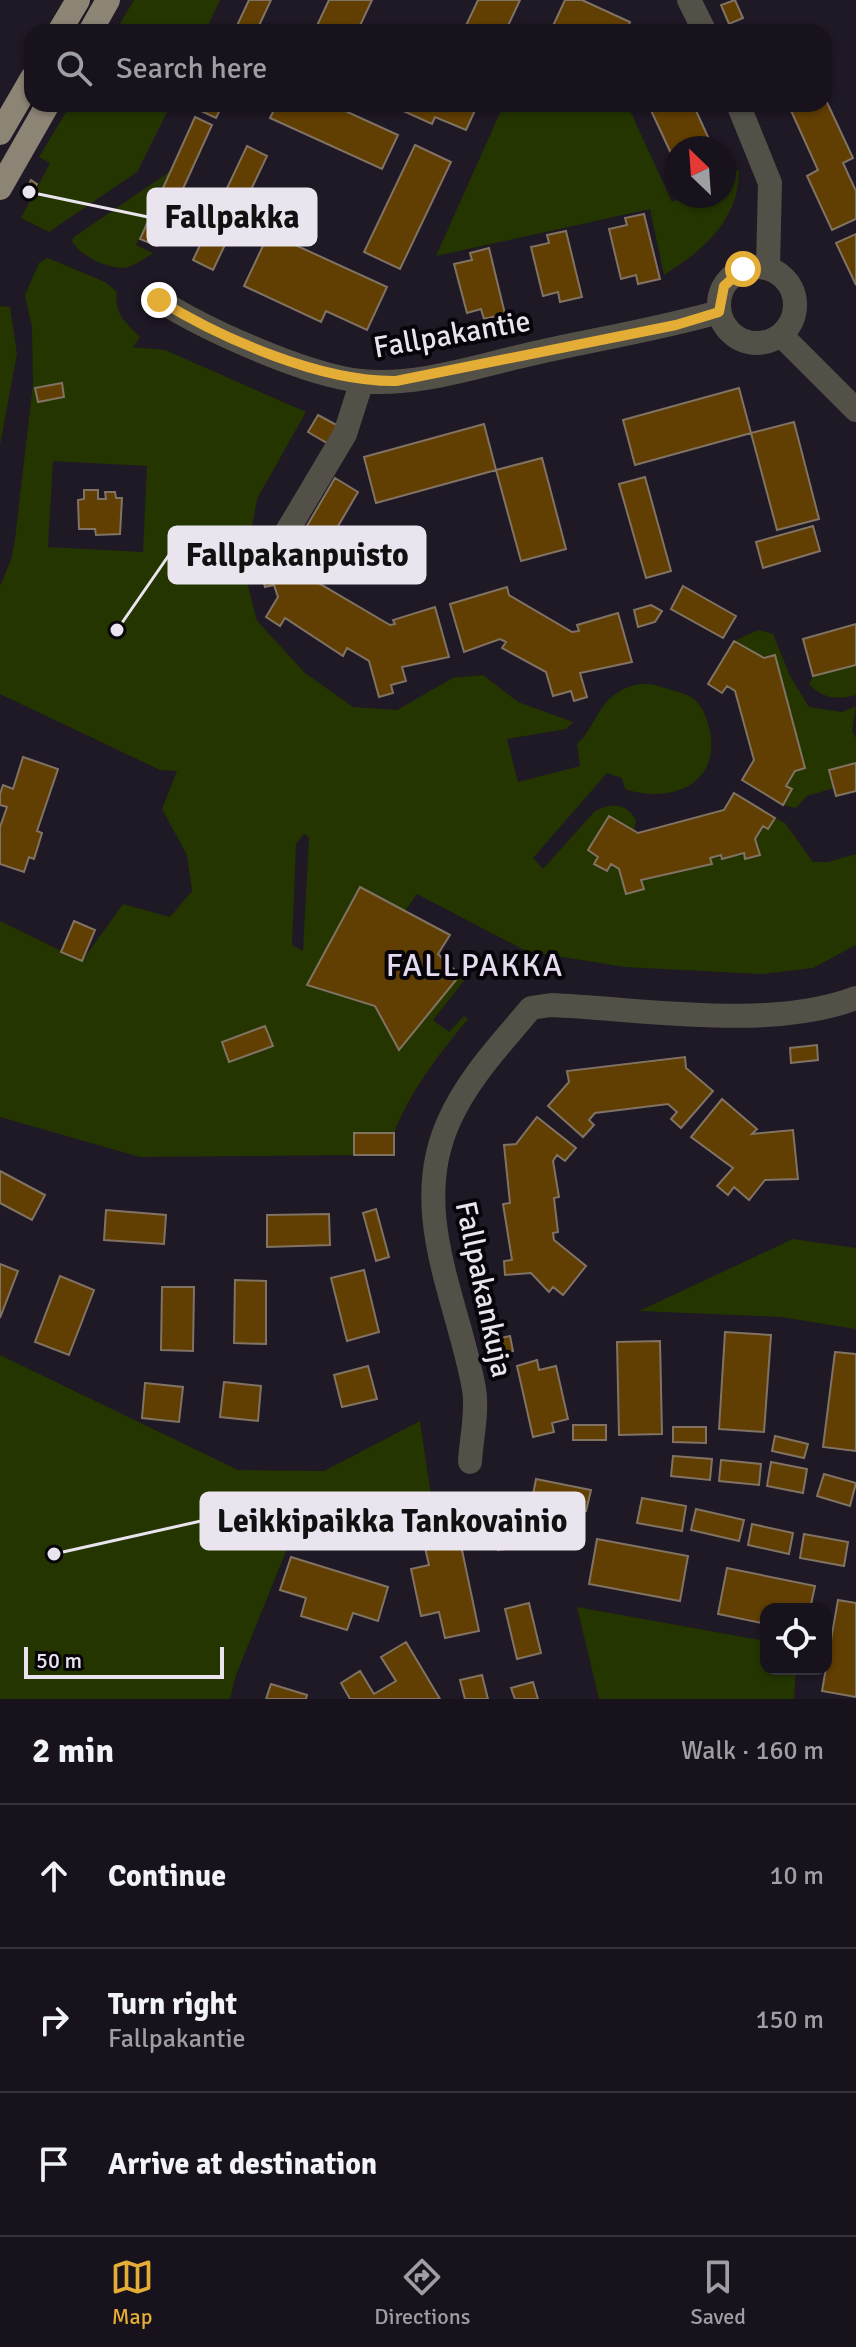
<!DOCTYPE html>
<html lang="en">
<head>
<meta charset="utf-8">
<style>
  body { margin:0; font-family:Signika,sans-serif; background:#201b25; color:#f1f3f6 }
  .controls { position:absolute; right:24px; bottom:24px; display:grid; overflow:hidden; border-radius:16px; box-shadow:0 2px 6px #0004 }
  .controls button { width:72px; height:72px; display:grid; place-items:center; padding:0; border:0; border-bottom:2px solid #36323b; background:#17121c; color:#f1f3f6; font:40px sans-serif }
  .compass { position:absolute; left:664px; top:136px; width:72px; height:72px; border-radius:50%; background:#17121c; box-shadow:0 2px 6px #0004; rotate:335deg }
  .scale { position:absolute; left:24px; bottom:20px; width:200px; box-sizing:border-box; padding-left:8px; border:4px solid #e9e4ee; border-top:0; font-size:22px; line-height:28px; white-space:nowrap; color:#e9e4ee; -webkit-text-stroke:6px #07050a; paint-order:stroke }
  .stop { position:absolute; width:24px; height:24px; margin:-18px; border:6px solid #e4ad35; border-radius:50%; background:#fff }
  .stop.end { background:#e4ad35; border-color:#fff; box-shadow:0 2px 8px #0008 }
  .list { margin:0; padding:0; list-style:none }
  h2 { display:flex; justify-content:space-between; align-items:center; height:104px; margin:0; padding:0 32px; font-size:34px }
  h2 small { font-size:26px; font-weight:400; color:#9e9ea3 }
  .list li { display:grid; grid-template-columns:52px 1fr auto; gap:24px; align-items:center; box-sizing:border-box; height:144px; padding:0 32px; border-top:2px solid #36323b }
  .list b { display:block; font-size:30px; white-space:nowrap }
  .list p { margin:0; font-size:26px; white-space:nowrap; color:#9e9ea3 }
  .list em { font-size:26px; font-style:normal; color:#9e9ea3 }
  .icon { flex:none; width:44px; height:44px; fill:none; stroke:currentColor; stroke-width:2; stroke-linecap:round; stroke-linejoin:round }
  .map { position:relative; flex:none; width:856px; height:1699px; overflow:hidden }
  .search { position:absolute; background:#17121c; box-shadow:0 2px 6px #0004; left:24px; right:24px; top:24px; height:88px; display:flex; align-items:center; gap:20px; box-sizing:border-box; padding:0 28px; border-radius:24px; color:#9e9ea3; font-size:30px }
  .sheet { height:536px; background:#17121c }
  nav { display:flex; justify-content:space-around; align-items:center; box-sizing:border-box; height:112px; border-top:2px solid #36323b; background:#17121c; font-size:22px; color:#9e9ea3 }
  nav a { display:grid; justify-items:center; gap:4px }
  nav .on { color:#e4ad35 }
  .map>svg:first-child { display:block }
  .green { fill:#243500; fill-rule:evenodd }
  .building { fill:#613e02; stroke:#807364; stroke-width:2 }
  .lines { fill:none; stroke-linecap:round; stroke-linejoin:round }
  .minor { stroke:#535048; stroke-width:24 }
  .major { stroke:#8c8475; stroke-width:24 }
  .route { stroke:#e4ad35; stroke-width:10 }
  .labels { text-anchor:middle; stroke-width:8; stroke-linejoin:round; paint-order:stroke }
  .street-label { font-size:30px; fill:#e9e4ee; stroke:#07050a }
  .neighbourhood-label { font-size:32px; letter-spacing:2px; fill:#e5dbee; stroke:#07050a }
  .leader { fill:none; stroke:#e9e4ee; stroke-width:3 }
  .callout-dot { fill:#e9e4ee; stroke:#07050a; stroke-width:3 }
  .callout { fill:#e9e4ee; stroke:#e9e4ee; stroke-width:3 }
  .callout-label { font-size:32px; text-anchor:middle; font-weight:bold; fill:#111 }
</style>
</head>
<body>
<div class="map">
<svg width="856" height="1699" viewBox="0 0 856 1699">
  <rect width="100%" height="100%" fill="#1f1825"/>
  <path class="green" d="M134 0H220L205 32H115Z
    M71 104H171L137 172 49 232 21 218 50 163 39 157Z
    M504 104H627L672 202 685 196H724V178L739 170C739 220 704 250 664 275L650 209 436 256Z
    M172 170 136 245 153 253C145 258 133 267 124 268 106 268 80 256 72 241L74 237Z
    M48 258 105 282 117 292C114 314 125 322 140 337L133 347 165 350 306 412 257 499 244 570 257 621 305 673 353 707 397 710 453 678 483 675 518 702 573 722 566 729 507 739 518 782 580 766 577 744C593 730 596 709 614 695 630 683 647 681 665 688 674 691 687 693 694 699 705 709 709 724 711 738 716 788 666 803 625 789L622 778 607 773 533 858 543 869 595 811C612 802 626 803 636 820L634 831 609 816 588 850 598 857 594 864 607 871 611 864 619 869 626 894 643 889 641 880 711 864 710 858 759 854 755 839 763 826 768 829 775 818 785 823 813 862H828L856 854V945L813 968 761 974 624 967 526 951 417 894 405 911 360 887 308 986 375 1006 399 1049 460 975 466 978 433 1020 449 1032 464 1016 468 1019C439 1054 411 1090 394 1133H354V1155L140 1157 0 1117V921L82 961 123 904 170 917 192 891 187 855 162 809 177 771 160 770 0 694V586L11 560 15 539 33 384 32 327 25 295 39 263ZM53 461 147 466 143 552 48 547ZM304 834 309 837 303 951 292 945 296 844Z
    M0 306 10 307 17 354 0 445Z
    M758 630 773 634 790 676 809 707 842 712 856 706 852 731 856 738V763L829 770 834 788 807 796 796 808 783 805 791 789 786 786 775 655 764 658 734 641Z
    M856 665V695C837 700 823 699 809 684L813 676Z
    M793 1239 856 1248V1329L781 1317 639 1311Z
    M0 1355 238 1470 324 1471 420 1421 434 1515 330 1531 317 1547 287 1549 236 1675 230 1699H0Z
    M577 1607 766 1641V1669H796L794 1699H599Z"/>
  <path class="building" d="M249 0H271L256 32H234Z
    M329 0H372L357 32H314Z
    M478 0H520L505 32H463Z
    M565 0H582L630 22 626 32H555L551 30Z
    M735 0 743 18 729 24 721 5Z
    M824 96 853 158 843 163 856 191V219L832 230 807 176 818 170 788 104H824Z
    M203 104H223L216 118 199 110Z
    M277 104H330L398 135 382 169 270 118Z
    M388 104H478L466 130 435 117 432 124Z
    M648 104H693L713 148H676V164Z
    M195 117 212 125 157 246 140 239Z
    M415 145 451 162 400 269 364 252Z
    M247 146 267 156 213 270 193 260Z
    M31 180 37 184 28 199 23 196Z
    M644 214 660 279 638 284 636 275 621 279 609 229 627 225 625 218Z
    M566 231 582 297 560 302 558 292 543 296 531 247 549 243 547 235Z
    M269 233 387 287 367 330 326 311 321 322 244 286Z
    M856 234V285L836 243Z
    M489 248 505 314 484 319 481 309 467 313 454 264 472 260 470 253Z
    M62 383 64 397 38 402 35 388Z
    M739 388 751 433 635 465 623 420Z
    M318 415 342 428 332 446 308 432Z
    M794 422 819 519 777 530 751 433Z
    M484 424 496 470 376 503 364 457Z
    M542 458 566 549 521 561 496 470Z
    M645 477 671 571 646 578 619 484Z
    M335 478 358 492 327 545 304 531Z
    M84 490H98V499H106L105 492H115L116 498H122L120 534 96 535 95 529H79L78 500 84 499Z
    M813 526 820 551 763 568 756 542Z
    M308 548 317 582 390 625 395 624 393 620 435 607 449 657 402 667 406 681 391 685 393 693 379 697 369 661 347 648 343 656 285 618 280 626 266 617 278 597 274 585 265 587 261 572 270 569 267 559Z
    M683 586 736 616 723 638 671 609Z
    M507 587 509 595 572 632 579 631 577 625 618 613 632 662 580 673 587 697 574 701 571 691 553 696 546 672 502 648 506 642 500 639 464 652 450 604Z
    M651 605 662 611 655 622 638 627 634 610Z
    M856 624V665L813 676 803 639Z
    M734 641 764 658 775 655 805 768 795 771 786 786 792 789 783 805 742 780 754 760 735 691 727 686 722 693 708 684Z
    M23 757 58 769 37 831 42 833 34 859 29 857 24 872 0 864V827L7 807 0 805V794L3 785 13 789Z
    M856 763V791L836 796 829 770Z
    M734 793 775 818 768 829 763 826 755 839 760 855 745 859 744 853 722 859 721 855 710 858 712 864 641 880 644 889 626 894 619 869 611 864 607 871 594 864 598 857 588 850 609 816 638 833 724 810Z
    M360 887 450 935 438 954 460 975 399 1050 375 1006 307 985Z
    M74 921 95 930 82 961 61 952Z
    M265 1026 273 1046 229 1062 222 1042Z
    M817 1045 818 1060 791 1063 790 1048Z
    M685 1057 686 1068 713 1091 681 1128 671 1119 677 1112 668 1104 595 1113 589 1120 594 1125 583 1137 548 1106 569 1082 567 1071Z
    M722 1099 757 1129 752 1134 793 1130 798 1179 765 1180 749 1200 734 1187 728 1195 717 1186 733 1168 691 1137Z
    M537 1117 576 1148 565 1161 557 1155 553 1161 559 1197 554 1198 558 1232 553 1233 554 1240 586 1266 563 1295 553 1287 549 1292 531 1273 505 1275 504 1261 512 1260 503 1204 510 1203 504 1145 516 1144Z
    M354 1133H394V1155H354Z
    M0 1171 45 1195 32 1220 0 1203Z
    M376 1209 389 1257 376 1261 363 1213Z
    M106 1210 166 1215 164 1244 104 1240Z
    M329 1214 330 1245 267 1247V1215Z
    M0 1264 18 1271 0 1318Z
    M364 1270 379 1332 347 1341 331 1278Z
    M60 1276 94 1290 69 1355 35 1342Z
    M235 1280 266 1281V1344L234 1343Z
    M162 1287H194L193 1351 161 1350Z
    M725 1332 771 1335 764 1432 719 1429Z
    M510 1336 513 1351 501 1354 497 1339Z
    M660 1341 662 1434 619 1435 617 1342Z
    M835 1352 856 1354V1451L823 1447Z
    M537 1360 539 1370 556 1366 568 1419 552 1423 554 1432 533 1437 517 1366Z
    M368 1366 377 1399 342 1407 334 1375Z
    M224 1382 261 1386 258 1421 220 1417Z
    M145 1383 183 1387 179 1422 142 1418Z
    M573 1425H606V1440H573Z
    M673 1427H706V1443L673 1442Z
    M775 1436 808 1444 804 1458 772 1451Z
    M673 1456 712 1459 710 1480 671 1476Z
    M721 1460 761 1464 759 1485 719 1481Z
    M771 1462 807 1469 803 1493 767 1486Z
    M824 1474 856 1483 850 1506 817 1496Z
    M536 1479 591 1490 586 1511 532 1500Z
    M642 1498 686 1506 682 1531 637 1523Z
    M514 1505 522 1546 498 1550 491 1509Z
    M696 1509 744 1520 739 1541 691 1530Z
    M752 1524 793 1533 789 1554 748 1545Z
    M458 1531 479 1631 445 1638 439 1612 421 1616 411 1569 429 1565 423 1539Z
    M804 1534 848 1542 844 1566 800 1558Z
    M597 1539 688 1556 680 1601 589 1584Z
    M291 1557 388 1587 378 1621 353 1613 347 1630 301 1616 306 1598 280 1590Z
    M727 1568 815 1586 810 1609H766V1624L718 1614Z
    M838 1600 856 1603V1697L822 1691Z
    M529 1603 541 1653 517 1659 505 1609Z
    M406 1642 440 1699H350L341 1683 360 1671 374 1694 396 1681 381 1657Z
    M482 1675 488 1699H465L460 1680Z
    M533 1682 538 1699H515L511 1688Z
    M271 1684 307 1695 306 1699H266Z"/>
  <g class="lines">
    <path class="minor" d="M689 0 705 32
      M738 104 770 183 768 268
      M719 305a38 38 0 1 1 76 0a38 38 0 1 1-76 0Z
      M159 300C206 330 306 375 361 381 418 387 480 365 535 353 597 339 659 329 719 312
      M781 335 856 410
      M286 533 345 434 362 381
      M470 1462C471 1440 478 1411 474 1389 458 1299 408 1211 449 1121 468 1078 501 1044 531 1008L551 1005C644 1009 770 1031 856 998"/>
    <path class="major" d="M59 32 78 0
      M90 32 108 0
      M0 133 32 78
      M0 188 48 104"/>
  </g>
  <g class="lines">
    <path class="route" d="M159 300C222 339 321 382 396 381L676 325 719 312 724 286 743 269"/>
  </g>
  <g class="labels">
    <g class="street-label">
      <text transform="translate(452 334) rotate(-10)" y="10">Fallpakantie</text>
      <text transform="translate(484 1289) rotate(78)" y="10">Fallpakankuja</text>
    </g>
    <g class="neighbourhood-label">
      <text x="475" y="976">FALLPAKKA</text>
    </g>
  </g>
  <path class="leader" d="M29 192L148 217M117 630L169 555M54 1554L201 1521"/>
  <g class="callout-dot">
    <circle cx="29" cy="192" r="8"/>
    <circle cx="117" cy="630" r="8"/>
    <circle cx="54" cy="1554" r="8"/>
  </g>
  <g class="callout">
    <rect x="148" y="189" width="168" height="56" rx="8"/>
    <rect x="169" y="527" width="256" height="56" rx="8"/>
    <rect x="201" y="1493" width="383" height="56" rx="8"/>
  </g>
  <g class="callout-label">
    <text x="232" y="228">Fallpakka</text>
    <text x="297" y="566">Fallpakanpuisto</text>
    <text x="392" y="1532">Leikkipaikka Tankovainio</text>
  </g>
</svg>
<div class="controls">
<button><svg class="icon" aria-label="locate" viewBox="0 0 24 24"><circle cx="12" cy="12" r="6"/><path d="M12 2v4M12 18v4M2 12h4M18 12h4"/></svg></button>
</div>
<svg class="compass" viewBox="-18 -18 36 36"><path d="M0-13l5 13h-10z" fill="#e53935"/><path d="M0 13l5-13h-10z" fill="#9e9ea3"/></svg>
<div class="scale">50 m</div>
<div class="stop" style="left:743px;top:269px"></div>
<div class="stop end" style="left:159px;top:300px"></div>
<div class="search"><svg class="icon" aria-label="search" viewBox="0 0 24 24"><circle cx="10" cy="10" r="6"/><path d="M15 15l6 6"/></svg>Search here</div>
</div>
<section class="sheet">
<h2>2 min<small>Walk · 160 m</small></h2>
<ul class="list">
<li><svg class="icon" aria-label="ahead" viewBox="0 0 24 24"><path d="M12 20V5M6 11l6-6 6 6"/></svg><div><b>Continue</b></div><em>10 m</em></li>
<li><svg class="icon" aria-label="right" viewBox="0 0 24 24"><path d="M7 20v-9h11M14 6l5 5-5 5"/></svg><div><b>Turn right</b><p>Fallpakantie</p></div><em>150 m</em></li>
<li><svg class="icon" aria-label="arrive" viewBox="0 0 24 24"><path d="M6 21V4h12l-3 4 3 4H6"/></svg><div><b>Arrive at destination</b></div></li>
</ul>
</section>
<nav>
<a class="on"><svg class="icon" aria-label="map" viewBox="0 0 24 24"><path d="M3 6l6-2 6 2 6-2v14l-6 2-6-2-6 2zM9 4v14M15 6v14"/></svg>Map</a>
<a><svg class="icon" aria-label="directions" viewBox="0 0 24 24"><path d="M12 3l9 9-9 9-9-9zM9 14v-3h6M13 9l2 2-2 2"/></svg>Directions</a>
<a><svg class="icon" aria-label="saved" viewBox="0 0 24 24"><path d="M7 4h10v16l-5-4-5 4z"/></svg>Saved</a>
</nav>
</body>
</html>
